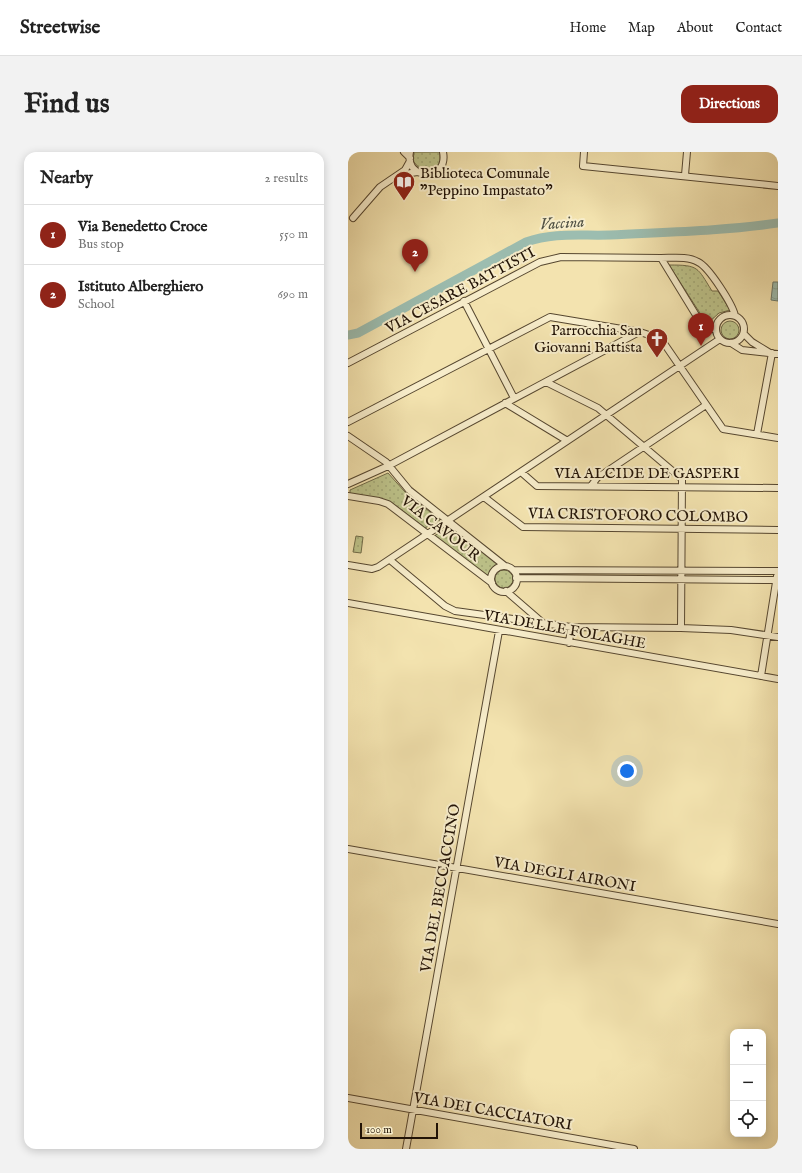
<!DOCTYPE html>
<html lang="en">
<head>
<meta charset="utf-8">
<style>
  body { margin:0; font-family:"IM FELL English",serif; background:#f2f2f2; color:#222 }
  .controls { position:absolute; right:12px; bottom:12px; display:grid; overflow:hidden; border-radius:8px; box-shadow:0 2px 10px #0003 }
  .controls button { width:36px; height:36px; display:grid; place-items:center; padding:0; border:0; border-bottom:1px solid #e0e0e0; background:#fff; color:#222; font:20px sans-serif }
  .scale { position:absolute; left:12px; bottom:10px; width:78px; box-sizing:border-box; padding-left:4px; border:2px solid #221306; border-top:0; font-size:11px; line-height:14px; white-space:nowrap; color:#221306; -webkit-text-stroke:3px #f7edcb; paint-order:stroke }
  .you { position:absolute; left:279px; top:619px; width:14px; height:14px; margin:-10px; border:3px solid #fff; border-radius:50%; background:#1a73e8; box-shadow:0 0 0 6px #1a73e833 }
  .badge { display:grid; place-items:center; width:26px; height:26px; border-radius:50%; background:#8f2418; color:#fff; font-size:13px; font-weight:700 }
  .pin { position:absolute; translate:-50% -33px; filter:drop-shadow(0 1px 2px #0008) }
  .pin::after { content:''; position:absolute; top:21px; width:14px; height:12px; background:inherit; clip-path:polygon(0 0,100% 0,50% 100%) }
  .list { margin:0; padding:0; list-style:none }
  h2 { display:flex; justify-content:space-between; align-items:center; height:52px; margin:0; padding:0 16px; font-size:17px }
  h2 small { font-size:13px; font-weight:400; color:#767676 }
  .list li { display:grid; grid-template-columns:26px 1fr auto; gap:12px; align-items:center; box-sizing:border-box; height:60px; padding:0 16px; border-top:1px solid #e0e0e0 }
  .list b { display:block; font-size:15px; white-space:nowrap }
  .list p { margin:0; font-size:13px; white-space:nowrap; color:#767676 }
  .list em { font-size:13px; font-style:normal; color:#767676 }
  .icon { flex:none; width:22px; height:22px; fill:none; stroke:currentColor; stroke-width:2; stroke-linecap:round; stroke-linejoin:round }
  .map { position:relative; flex:none; width:430px; height:997px; overflow:hidden; border-radius:12px }
  header { display:flex; align-items:center; gap:24px; box-sizing:border-box; height:56px; padding:0 20px; background:#fff; border-bottom:1px solid #e0e0e0 }
  header strong { font-size:19px }
  nav { display:flex; gap:22px; margin-inline-start:auto; font-size:14px }
  .intro { display:flex; align-items:center; justify-content:space-between; box-sizing:border-box; height:96px; padding:0 24px }
  h1 { margin:0; font-size:28px }
  .button { padding:10px 18px; border-radius:12px; background:#8f2418; color:#fff; font-size:14px; font-weight:700 }
  main { display:flex; gap:24px; padding:0 24px }
  aside { flex:1; background:#fff; border-radius:12px; box-shadow:0 2px 10px #0003 }
  .map>svg:first-child { display:block }
  .grass { fill:url(#grass-dots); stroke:#706b48 }
  .water { fill:url(#water-waves); stroke:#6b796c }
  .lines { fill:none; stroke-linecap:round; stroke-linejoin:round }
  .river { stroke:#9cbdb0; stroke-width:9 }
  .minor-casing { stroke:#564730; stroke-width:8 }
  .minor { stroke:#f7edcb; stroke-width:6 }
  .labels { text-anchor:middle; stroke-width:4; stroke-linejoin:round; paint-order:stroke }
  .poi-label { font-size:15px; fill:#221306; stroke:#f7edcb; text-anchor:start }
  .street-label { font-size:15px; fill:#221306; stroke:#f7edcb }
  .water-label { font-size:16px; font-style:italic; fill:#4d4e42; stroke:#f7edcb }
</style>
</head>
<body>
<header>
<strong>Streetwise</strong>
<nav><a>Home</a><a>Map</a><a>About</a><a>Contact</a></nav>
</header>
<div class="intro"><h1>Find us</h1><a class="button">Directions</a></div>
<main>
<aside>
<h2>Nearby<small>2 results</small></h2>
<ul class="list">
<li><span class="badge">1</span><div><b>Via Benedetto Croce</b><p>Bus stop</p></div><em>550 m</em></li>
<li><span class="badge">2</span><div><b>Istituto Alberghiero</b><p>School</p></div><em>690 m</em></li>
</ul>
</aside>
<div class="map">
<svg width="430" height="997" viewBox="0 0 430 997">
  <defs>
    <pattern id="grass-dots" width="8" height="8" patternUnits="userSpaceOnUse"><rect width="8" height="8" fill="#bdc38a"/><path d="M2 2h.1M6 6h.1" fill="none" stroke="#a2a776" stroke-width="1.8" stroke-linecap="round"/></pattern>
    <pattern id="water-waves" width="16" height="10" patternUnits="userSpaceOnUse"><rect width="16" height="10" fill="#9cbdb0"/><path d="M0 5q4-4 8 0t8 0" fill="none" stroke="#86a296"/></pattern>
  </defs>
  <rect width="100%" height="100%" fill="#f3e3af"/>
  <filter id="stains"><feTurbulence type="fractalNoise" baseFrequency=".005" numOctaves="4"/><feColorMatrix values="0 0 0 0 .2 0 0 0 0 .09 0 0 0 0 .02 0 0 0 .5 -.17"/></filter>
  <radialGradient id="worn" r=".72"><stop offset=".6" stop-color="#630" stop-opacity="0"/><stop offset="1" stop-color="#630" stop-opacity=".3"/></radialGradient>
  <path class="grass" d="M66 0H92V11L84 19 73 18 65 9Z
    M321 113C351 113 349 115 364 139H370L382 158 371 161 359 172Z
    M373 178a9 9 0 1 1 18 0a9 9 0 1 1-18 0Z
    M40 321 57 340 92 368 77 376 43 350 2 342V338Z
    M102 374 150 412 144 417 141 426 86 384Z
    M8 384 15 385 13 401 5 400Z
    M147 427a9 9 0 1 1 18 0a9 9 0 1 1-18 0Z"/>
  <path class="water" d="M425 130H430V149L423 148Z"/>
  <g class="lines">
    <path class="river" d="M0 183 10 181 178 90C206 80 233 84 262 83 318 80 374 79 430 71"/>
    <g class="minor-casing">
      <path id="minor" d="M56 0 62 6
        M62 0C56 29 101 30 95 0
        M236 0 235 14 430 34
        M52 23 69 20
        M337 23 339 0
        M5 66 32 35 57 18 62 9
        M116 149 166 246
        M368 177a14 14 0 1 1 28 0a14 14 0 1 1-28 0Z
        M368 177H360L354 173 313 106C325 106 340 104 350 110 361 115 385 153 387 164
        M396 182 404 190 422 201
        M383 191 394 198 430 202
        M0 211 192 110 213 105 313 106
        M198 230 250 256 334 327 333 476
        M157 251 218 288
        M0 270 202 165 292 180 313 187 375 277 430 286
        M409 282 424 201
        M0 284 38 310 61 338 157 414
        M173 320 189 334 430 336
        M0 332 40 314 291 180
        M243 334 249 326 358 253
        M0 344 31 349 40 352 144 431
        M136 345 175 375 430 378
        M42 408 97 454 107 459 223 475 333 476 383 478 430 485
        M0 413 24 417 30 415 372 187
        M143 427a13 13 0 1 1 26 0a13 13 0 1 1-26 0Z
        M165 418 430 419
        M168 426 430 428
        M158 439 195 471
        M0 451 430 527
        M221 491 223 475
        M413 524 429 424
        M0 697 430 772
        M0 946 286 997
        M58 997 151 479"/>
    </g>
    <use href="#minor" class="minor"/>
  </g>
  <defs>
    <g id="library-pin" transform="scale(1.15)"><path d="M0 17L-7.5 6A9.5 9.5 0 1 1 7.5 6Z" fill="#8f2418" stroke="#f7edcb"/><path d="M-6-4Q-3-5.5-.7-3.5V5Q-3 3-6 4ZM6-4Q3-5.5 .7-3.5V5Q3 3 6 4Z" fill="#fff"/></g>
    <g id="church-pin" transform="scale(1.15)"><path d="M0 17L-7.5 6A9.5 9.5 0 1 1 7.5 6Z" fill="#8f2418" stroke="#f7edcb"/><path d="M-1.2-6h2.4v3.5h3.3v2.4h-3.3V6h-2.4V-.1h-3.3v-2.4h3.3Z" fill="#fff"/></g>
  </defs>
  <g fill-rule="evenodd">
    <use href="#library-pin" x="56" y="30"/>
    <use href="#church-pin" x="309" y="187"/>
  </g>
  <g class="labels">
    <g class="poi-label">
      <text x="72" y="26">Biblioteca Comunale<tspan x="72" dy="17">"Peppino Impastato"</tspan></text>
      <text x="294" y="183" text-anchor="end">Parrocchia San<tspan x="294" dy="17">Giovanni Battista</tspan></text>
    </g>
    <g class="street-label">
      <text transform="translate(112 138) rotate(-28)" y="5">VIA CESARE BATTISTI</text>
      <text x="299" y="326">VIA ALCIDE DE GASPERI</text>
      <text transform="translate(290 363) rotate(1)" y="5">VIA CRISTOFORO COLOMBO</text>
      <text transform="translate(93 376) rotate(38)" y="5">VIA CAVOUR</text>
      <text transform="translate(217 477) rotate(10)" y="5">VIA DELLE FOLAGHE</text>
      <text transform="translate(217 722) rotate(10)" y="5">VIA DEGLI AIRONI</text>
      <text transform="translate(92 736) rotate(-80)" y="5">VIA DEL BECCACCINO</text>
      <text transform="translate(145 959) rotate(10)" y="5">VIA DEI CACCIATORI</text>
    </g>
    <g class="water-label">
      <text transform="translate(214 70) rotate(-4)" y="6">Vaccina</text>
    </g>
  </g>
  <rect width="100%" height="100%" filter="url(#stains)"/>
  <rect width="100%" height="100%" fill="url(#worn)"/>
</svg>
<div class="controls">
<button>+</button>
<button>−</button>
<button><svg class="icon" aria-label="locate" viewBox="0 0 24 24"><circle cx="12" cy="12" r="6"/><path d="M12 2v4M12 18v4M2 12h4M18 12h4"/></svg></button>
</div>
<div class="scale">100 m</div>
<div class="you"></div>
<div class="pin badge" style="left:353px;top:194px">1</div>
<div class="pin badge" style="left:67px;top:120px">2</div>
</div>
</main>
</body>
</html>
